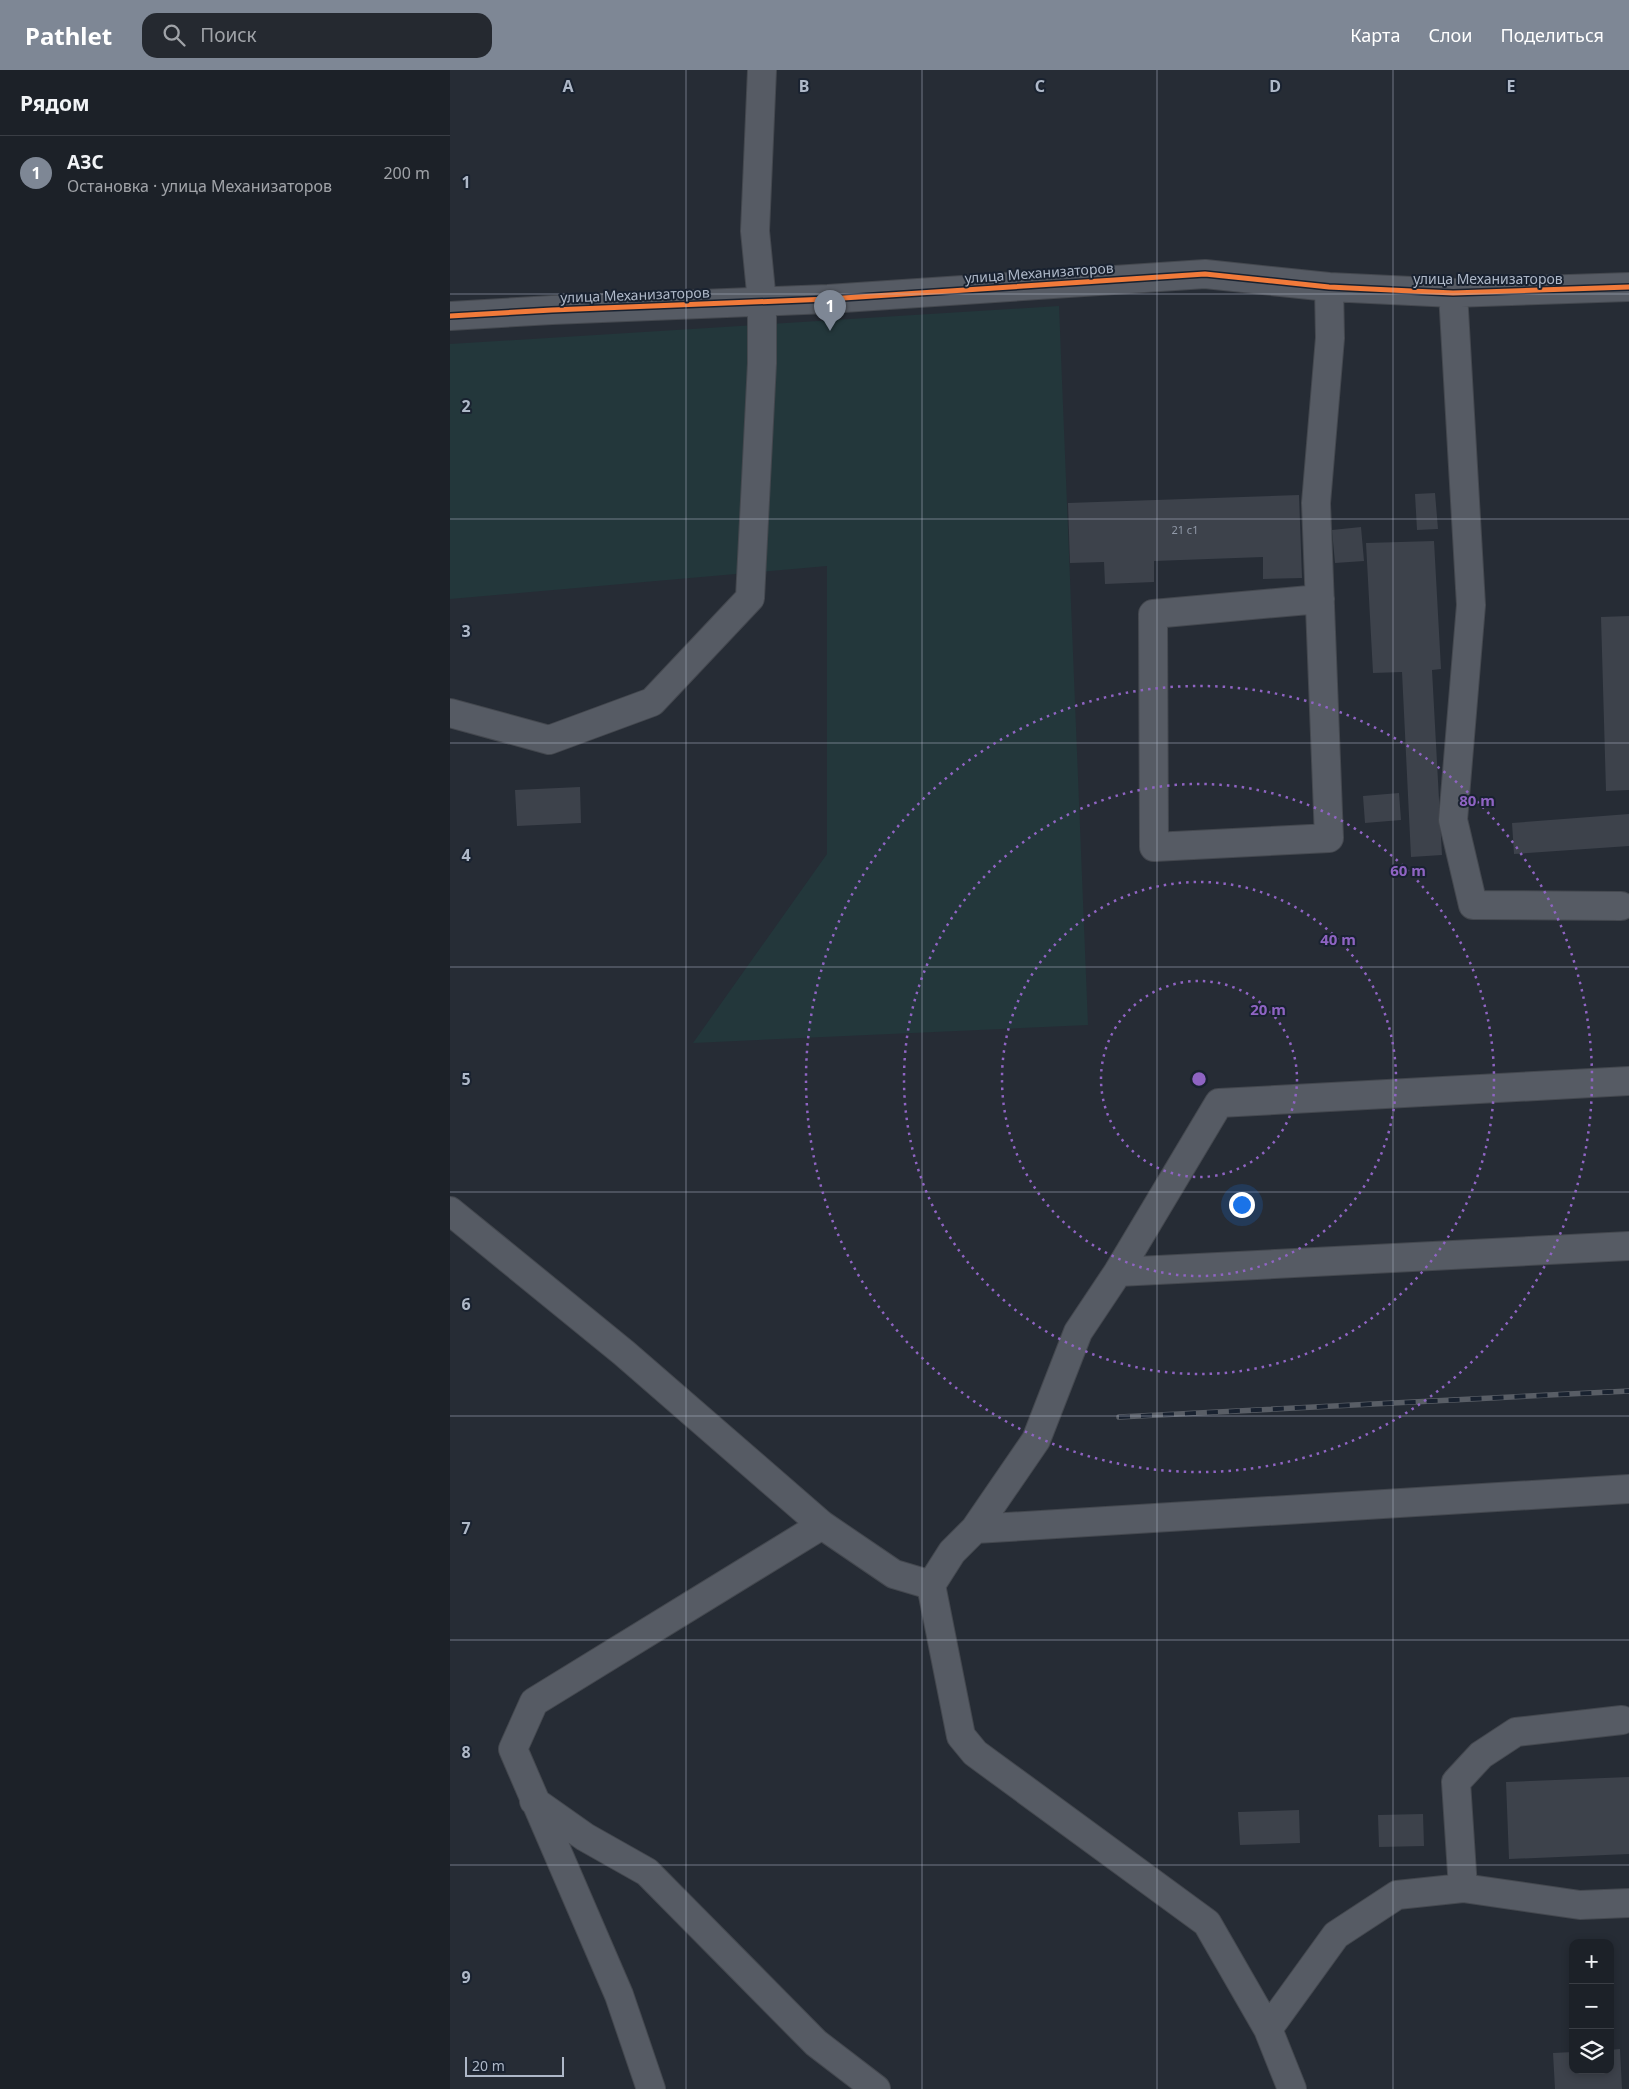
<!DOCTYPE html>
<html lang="ru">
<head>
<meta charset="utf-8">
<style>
  body { margin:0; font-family:"Noto Sans",sans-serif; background:#252930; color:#f1f3f6 }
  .controls { position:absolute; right:15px; bottom:15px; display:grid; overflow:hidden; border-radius:10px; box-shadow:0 2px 8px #0003 }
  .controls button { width:45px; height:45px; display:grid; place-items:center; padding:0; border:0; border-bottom:1px solid #3a3e45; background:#1c2128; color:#f1f3f6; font:25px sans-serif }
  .scale { position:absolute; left:15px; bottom:12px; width:99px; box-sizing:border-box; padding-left:5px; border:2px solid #aeb8c8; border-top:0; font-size:14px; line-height:18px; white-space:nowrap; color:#aeb8c8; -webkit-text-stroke:4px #192230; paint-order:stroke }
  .you { position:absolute; left:791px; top:1134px; width:18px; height:18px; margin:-12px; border:4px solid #fff; border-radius:50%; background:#1a73e8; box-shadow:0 0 0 8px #1a73e833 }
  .badge { display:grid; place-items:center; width:32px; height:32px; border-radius:50%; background:#7e8795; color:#fff; font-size:16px; font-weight:700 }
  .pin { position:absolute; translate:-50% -41px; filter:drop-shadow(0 1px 2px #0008) }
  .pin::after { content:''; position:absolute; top:26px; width:18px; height:15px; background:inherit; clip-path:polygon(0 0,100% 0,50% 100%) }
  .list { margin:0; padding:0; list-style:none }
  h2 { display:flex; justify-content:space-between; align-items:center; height:65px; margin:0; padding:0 20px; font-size:21px }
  h2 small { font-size:16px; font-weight:400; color:#a0a3a8 }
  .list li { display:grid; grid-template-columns:32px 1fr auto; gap:15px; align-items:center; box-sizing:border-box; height:75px; padding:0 20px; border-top:1px solid #3a3e45 }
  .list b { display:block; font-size:19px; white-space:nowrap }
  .list p { margin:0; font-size:16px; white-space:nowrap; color:#a0a3a8 }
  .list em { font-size:16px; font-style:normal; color:#a0a3a8 }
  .icon { flex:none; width:28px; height:28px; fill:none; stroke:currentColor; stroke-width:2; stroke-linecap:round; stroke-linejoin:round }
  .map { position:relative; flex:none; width:1179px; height:2019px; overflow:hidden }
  header { display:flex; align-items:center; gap:30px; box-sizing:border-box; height:70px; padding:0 25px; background:#7e8795; color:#fff }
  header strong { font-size:24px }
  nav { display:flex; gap:28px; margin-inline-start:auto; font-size:18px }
  .search { width:350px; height:45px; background:#252930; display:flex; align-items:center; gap:12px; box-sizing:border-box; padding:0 18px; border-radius:15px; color:#a0a3a8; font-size:19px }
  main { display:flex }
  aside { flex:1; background:#1c2128 }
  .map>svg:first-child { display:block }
  .green { fill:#23373b }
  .building { fill:#3d424b }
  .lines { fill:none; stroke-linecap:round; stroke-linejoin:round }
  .minor-casing { stroke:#44484f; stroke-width:30 }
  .minor { stroke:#565b64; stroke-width:28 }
  .rail-casing { stroke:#595e66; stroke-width:5.5 }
  .rail { stroke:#192230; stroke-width:4; stroke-dasharray:11; stroke-linecap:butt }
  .cycleway-casing { stroke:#192230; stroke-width:8 }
  .cycleway { stroke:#f17a3a; stroke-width:5 }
  .grid { fill:none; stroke:#aeb8c8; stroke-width:1; stroke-opacity:0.55 }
  .ring { fill:none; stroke:#8f64c3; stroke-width:2.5; stroke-dasharray:2.5 5 }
  .labels { text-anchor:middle; stroke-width:4; stroke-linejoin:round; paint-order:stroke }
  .number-label { font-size:11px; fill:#929aa9 }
  .street-label { font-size:14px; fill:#aeb8c8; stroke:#192230 }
  .grid-label { font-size:16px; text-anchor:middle; font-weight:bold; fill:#aeb8c8; stroke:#192230; stroke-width:4; stroke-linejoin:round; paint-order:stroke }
  .centre { fill:#8f64c3; stroke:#192230; stroke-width:2.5 }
  .ring-label { font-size:15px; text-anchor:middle; font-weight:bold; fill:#8f64c3; stroke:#192230; stroke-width:4; stroke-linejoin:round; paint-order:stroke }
</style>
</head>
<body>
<header>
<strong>Pathlet</strong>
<div class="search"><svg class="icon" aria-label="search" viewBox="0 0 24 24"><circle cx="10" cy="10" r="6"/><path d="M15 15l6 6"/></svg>Поиск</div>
<nav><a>Карта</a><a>Слои</a><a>Поделиться</a></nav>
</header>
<main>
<aside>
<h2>Рядом<small></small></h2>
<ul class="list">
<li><span class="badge">1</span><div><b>АЗС</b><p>Остановка · улица Механизаторов</p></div><em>200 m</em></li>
</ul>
</aside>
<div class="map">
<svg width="1179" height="2019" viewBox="0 0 1179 2019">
  <rect width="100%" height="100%" fill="#262c35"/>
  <path class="green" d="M609 236 638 955 243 973 377 784V496L0 529V274Z"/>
  <path class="building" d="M985 423 988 459 967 460 965 424Z
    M849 425 852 508 813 509V487L704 491V512L655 514 654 492 620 493 618 433Z
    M911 457 914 491 885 493 882 460Z
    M984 471 991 599 982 600 992 785 961 787 952 602 923 603 916 473Z
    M1179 546V720L1156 721 1151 547Z
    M130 717 131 753 67 756 65 720Z
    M949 723 951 750 915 753 913 726Z
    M1179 744V776L1064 784 1062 753Z
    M1179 1707V1784L1059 1789 1056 1712Z
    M849 1740 850 1773 790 1775 788 1742Z
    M973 1744 974 1776 929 1777 928 1745Z
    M1170 1979 1172 2019H1105L1103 1983 1123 1982V2000H1160V1980Z"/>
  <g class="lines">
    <g class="minor-casing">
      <path id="minor" d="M1003 223 1021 535 1003 750 1023 835 1171 836
        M0 246 102 240 378 229 755 204 879 217 1003 223 1179 217
        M870 529 703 544 704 777 879 768 866 433 880 268 879 217
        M0 643 99 670 202 632 300 528 312 293V232L305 161 312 0
        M0 1141 174 1283 372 1455 444 1504 481 1515
        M668 1202 1179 1176
        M525 1459 1179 1419
        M84 1731 135 1767 197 1802 366 1973 426 2019
        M1013 1818 1006 1712 1031 1685 1066 1662 1172 1650
        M818 1959 886 1865 947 1825 1013 1818 1130 1835 1179 1833
        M201 2019 169 1925 63 1679 84 1632 372 1455
        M842 2019 818 1959 757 1853 525 1683 511 1666 481 1515 502 1482 525 1459 586 1370 628 1262 668 1202 769 1033 1179 1011"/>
    </g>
    <use href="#minor" class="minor"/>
    <g class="rail-casing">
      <path id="rail" d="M669 1347 1179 1321"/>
    </g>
    <use href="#rail" class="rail"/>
    <g class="cycleway-casing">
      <path id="cycleway" d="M0 246 102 240 378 229 755 204 879 217 1003 223 1179 217"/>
    </g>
    <use href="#cycleway" class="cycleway"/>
  </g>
  <path class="grid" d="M236 0V2019M472 0V2019M707 0V2019M943 0V2019M0 224H1179M0 449H1179M0 673H1179M0 897H1179M0 1122H1179M0 1346H1179M0 1570H1179M0 1795H1179"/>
  <g class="ring">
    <circle cx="749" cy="1009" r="98"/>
    <circle cx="749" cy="1009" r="197"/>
    <circle cx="749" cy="1009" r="295"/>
    <circle cx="749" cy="1009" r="393"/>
  </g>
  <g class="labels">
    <g class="number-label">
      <text x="735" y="464">21 с1</text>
    </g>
    <g class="street-label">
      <text transform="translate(589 203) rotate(-4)" y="5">улица Механизаторов</text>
      <text x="1038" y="214">улица Механизаторов</text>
      <text transform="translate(185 225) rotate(-2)" y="5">улица Механизаторов</text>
    </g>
  </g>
  <g class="grid-label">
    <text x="118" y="22">A</text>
    <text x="354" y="22">B</text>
    <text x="590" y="22">C</text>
    <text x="825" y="22">D</text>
    <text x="1061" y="22">E</text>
    <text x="16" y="118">1</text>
    <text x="16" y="342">2</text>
    <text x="16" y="567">3</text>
    <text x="16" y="791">4</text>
    <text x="16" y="1015">5</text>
    <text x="16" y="1240">6</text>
    <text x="16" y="1464">7</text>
    <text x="16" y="1688">8</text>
    <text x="16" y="1913">9</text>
  </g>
  <circle cx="749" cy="1009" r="8" class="centre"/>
  <g class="ring-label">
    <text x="1027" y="736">80 m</text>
    <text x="958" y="806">60 m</text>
    <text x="888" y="875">40 m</text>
    <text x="818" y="945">20 m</text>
  </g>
</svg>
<div class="controls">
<button>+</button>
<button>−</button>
<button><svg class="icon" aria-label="layers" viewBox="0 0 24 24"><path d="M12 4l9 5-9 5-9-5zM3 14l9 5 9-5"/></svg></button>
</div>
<div class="scale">20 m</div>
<div class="you"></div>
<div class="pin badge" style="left:380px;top:261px">1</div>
</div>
</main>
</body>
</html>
